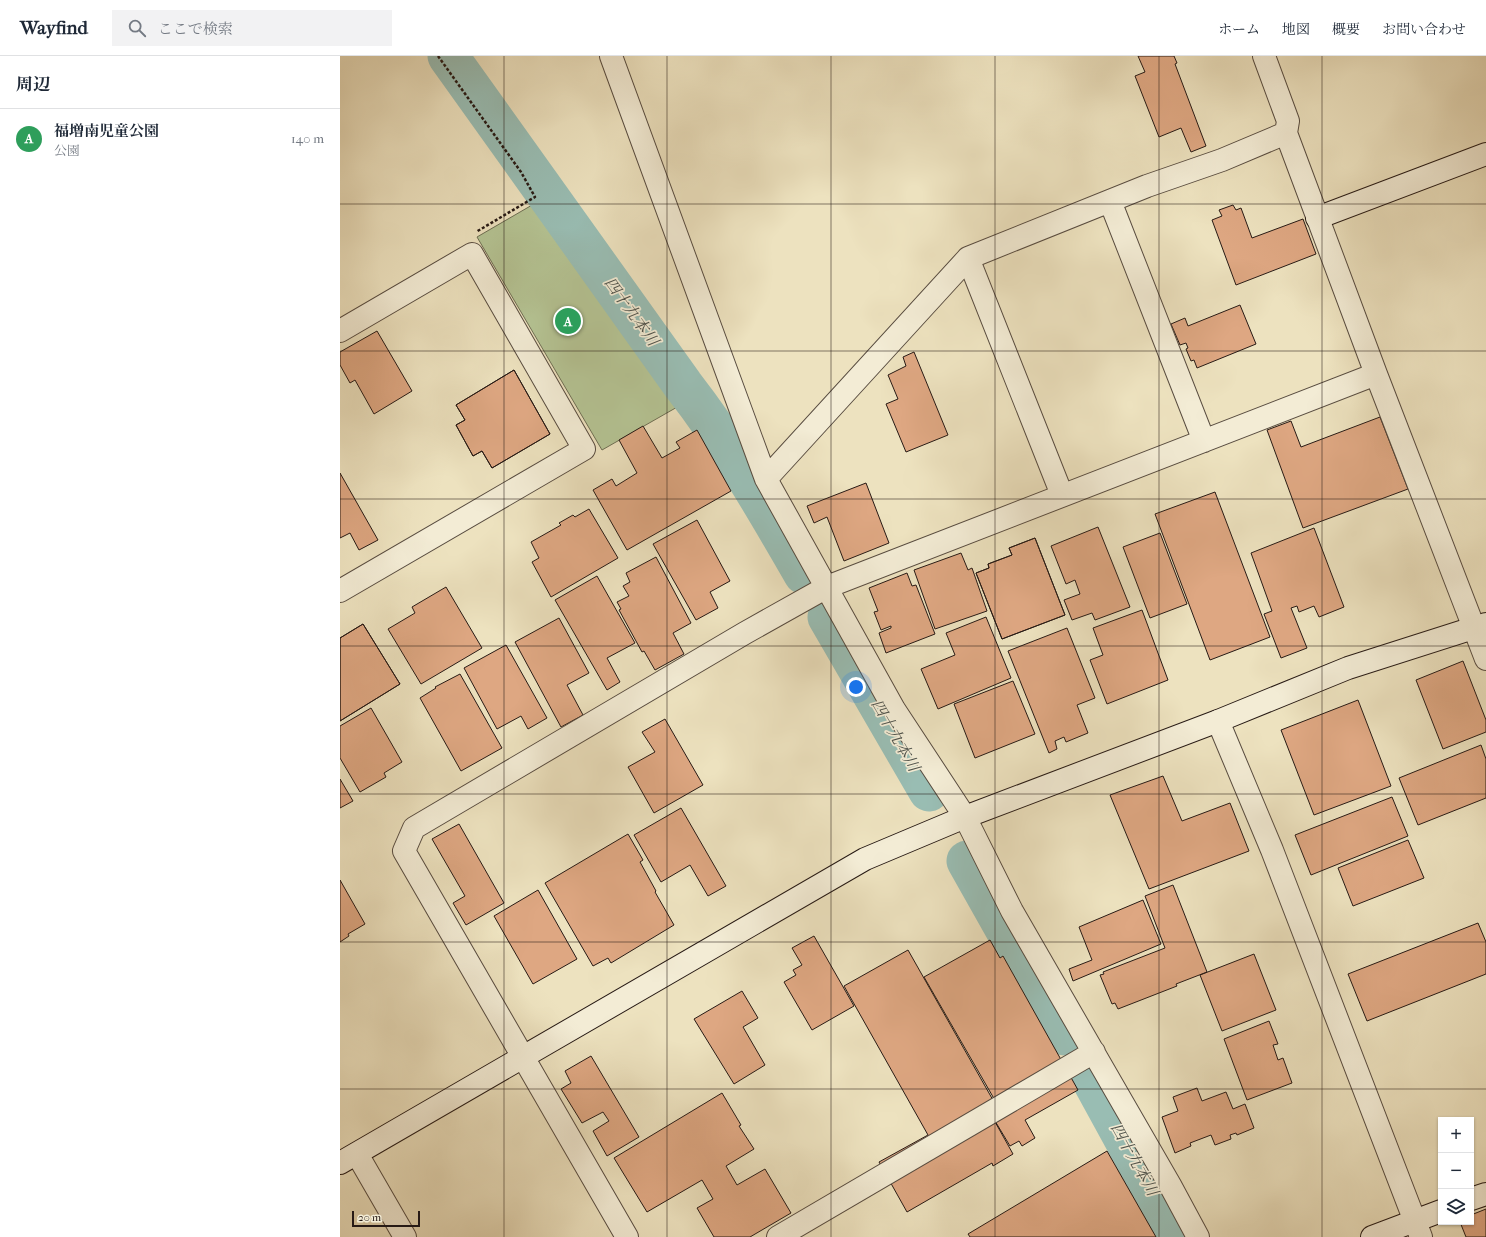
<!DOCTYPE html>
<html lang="ja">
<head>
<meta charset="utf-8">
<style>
  body { margin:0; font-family:"IM FELL French Canon","Noto Serif JP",serif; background:#f2f2f3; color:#1f2937 }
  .controls { position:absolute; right:12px; bottom:12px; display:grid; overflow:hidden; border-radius:0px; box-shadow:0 1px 3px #0004 }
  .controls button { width:36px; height:36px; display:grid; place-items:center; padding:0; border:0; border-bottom:1px solid #e0e1e3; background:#fff; color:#1f2937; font:20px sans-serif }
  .scale { position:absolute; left:12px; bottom:10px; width:68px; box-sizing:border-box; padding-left:4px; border:2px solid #271a15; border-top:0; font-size:11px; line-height:14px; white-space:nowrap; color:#271a15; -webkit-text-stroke:3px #f3ecd5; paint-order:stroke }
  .you { position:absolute; left:516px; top:631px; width:14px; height:14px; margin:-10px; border:3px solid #fff; border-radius:50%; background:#1a73e8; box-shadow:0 0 0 6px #1a73e833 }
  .badge { display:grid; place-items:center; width:26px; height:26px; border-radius:50%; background:#1a73e8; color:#fff; font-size:13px; font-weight:700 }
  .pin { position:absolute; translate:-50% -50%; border:2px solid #fff; box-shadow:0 1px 4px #0006 }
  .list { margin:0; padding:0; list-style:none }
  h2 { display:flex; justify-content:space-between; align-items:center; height:52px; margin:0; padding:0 16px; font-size:17px }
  h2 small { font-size:13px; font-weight:400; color:#747a83 }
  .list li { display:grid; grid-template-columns:26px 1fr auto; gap:12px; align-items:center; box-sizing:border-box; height:60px; padding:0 16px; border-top:1px solid #e0e1e3 }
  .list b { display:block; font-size:15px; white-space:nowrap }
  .list p { margin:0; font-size:13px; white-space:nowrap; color:#747a83 }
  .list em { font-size:13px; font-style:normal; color:#747a83 }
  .icon { flex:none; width:22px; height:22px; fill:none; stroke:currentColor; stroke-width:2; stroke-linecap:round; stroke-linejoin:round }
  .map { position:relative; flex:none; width:1146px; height:1181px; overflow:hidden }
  header { display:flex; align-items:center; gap:24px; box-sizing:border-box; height:56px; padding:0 20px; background:#fff; border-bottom:1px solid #e0e1e3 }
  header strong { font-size:19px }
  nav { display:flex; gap:22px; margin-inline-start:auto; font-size:14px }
  .search { width:280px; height:36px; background:#f2f2f3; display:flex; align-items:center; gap:10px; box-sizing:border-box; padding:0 14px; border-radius:0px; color:#747a83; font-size:15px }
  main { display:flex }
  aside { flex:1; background:#fff }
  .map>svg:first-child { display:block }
  .green { fill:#b5c494; stroke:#6e6f54 }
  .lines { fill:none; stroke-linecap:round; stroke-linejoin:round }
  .river { stroke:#99bdb3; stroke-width:41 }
  .building { fill:#dea782; stroke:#271a15 }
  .street-casing { stroke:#584c40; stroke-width:24 }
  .secondary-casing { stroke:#271a15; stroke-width:24 }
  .path { stroke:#271a15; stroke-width:2.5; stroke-dasharray:3 2; stroke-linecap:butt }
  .street { stroke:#f3ecd5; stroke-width:22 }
  .secondary { stroke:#f3ecd5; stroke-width:22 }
  .grid { fill:none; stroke:#271a15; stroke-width:1; stroke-opacity:0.55 }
  .labels { text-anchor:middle; stroke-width:3.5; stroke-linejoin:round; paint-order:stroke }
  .water-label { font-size:16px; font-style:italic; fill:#4f534c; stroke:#f3ecd5 }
</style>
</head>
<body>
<header>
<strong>Wayfind</strong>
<div class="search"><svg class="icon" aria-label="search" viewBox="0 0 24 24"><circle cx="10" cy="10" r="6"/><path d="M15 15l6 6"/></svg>ここで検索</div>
<nav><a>ホーム</a><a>地図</a><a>概要</a><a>お問い合わせ</a></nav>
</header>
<main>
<aside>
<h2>周辺<small></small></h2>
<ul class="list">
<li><span class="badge" style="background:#2e9e5b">A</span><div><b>福増南児童公園</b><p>公園</p></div><em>140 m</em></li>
</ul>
</aside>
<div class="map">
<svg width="1146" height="1181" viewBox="0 0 1146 1181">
  <rect width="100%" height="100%" fill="#ede2bf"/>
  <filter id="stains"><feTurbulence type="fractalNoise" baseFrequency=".005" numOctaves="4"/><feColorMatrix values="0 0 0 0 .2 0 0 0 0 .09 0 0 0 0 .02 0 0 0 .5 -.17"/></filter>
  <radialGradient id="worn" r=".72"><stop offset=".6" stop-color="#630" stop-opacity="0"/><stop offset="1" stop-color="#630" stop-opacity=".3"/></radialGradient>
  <path class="green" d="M199 145 346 346 262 394 137 181Z"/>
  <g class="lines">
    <path class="river" d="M108 0 343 329C389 388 426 452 464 518
      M488 561 589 735
      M627 805 725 979
      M752 1024 838 1181"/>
  </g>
  <path class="building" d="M798 0H834L837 7 835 8 866 90 851 96 841 72 819 81 795 20 805 16Z
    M893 149 896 154 901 152 912 182 963 163 976 198 896 229 872 164 882 160 879 154Z
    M900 249 916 288 857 312 854 304 851 305 846 293 848 292 846 287 840 289 831 268 845 262 848 270Z
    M37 275 72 335 34 358 15 324 10 327 0 309V296Z
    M574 296 608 379 566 396 546 348 558 343 548 319 566 310 563 301Z
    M174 314 210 378 152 412 142 395 133 400 116 369 125 364 116 349Z
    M174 314 210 378 152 412 142 395 133 400 116 369 125 364 116 349Z
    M1040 361 1068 433 963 472 927 374 951 365 961 391Z
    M303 370 322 402 340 392 336 386 357 374 391 435 287 494 253 434 272 423 276 430 297 417 279 384Z
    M0 417 38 484 19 494 10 477 0 482Z
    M526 427 549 487 504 505 487 461 474 467 467 450Z
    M875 436 930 581 870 604 815 458Z
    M249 453 278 502 211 541 192 506 199 502 191 486 221 469 219 467 233 459 235 461Z
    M357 464 390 525 370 536 378 552 356 564 313 488Z
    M758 471 790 551 755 564 752 557 732 564 724 544 740 538 735 524 726 528 711 490Z
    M974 472 1004 551 979 561 974 550 959 556 957 550 951 552 967 592 941 602 924 558 932 555 911 497Z
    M820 477 847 548 810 562 783 491Z
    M695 482 725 559 662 583 636 517 649 512 648 508 672 499 669 492Z
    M695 482 725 559 662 583 636 517 649 512 648 508 672 499 669 492Z
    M621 497 628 514 632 512 647 555 595 573 574 514Z
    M316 501 351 567 333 577 344 598 315 614 304 595 302 596 279 554 281 553 277 546 289 540 283 530 290 526 286 517Z
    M567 517 572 530 576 529 595 578 546 597 539 577 551 572V570L541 574 534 556 538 555 529 532Z
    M257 520 295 587 267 602 280 626 267 634 215 544Z
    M106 531 142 592 81 628 48 573 75 557 72 551Z
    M802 554 828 624 767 648 750 604 763 599 753 572Z
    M646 561 671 622 598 653 581 613 615 599 606 577Z
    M219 562 249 617 227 629 243 659 221 671 175 586Z
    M23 568 60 628 0 665V582Z
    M23 568 60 628 0 665V582Z
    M727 572 755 642 737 649 748 677 726 686 724 681 715 685 717 693 709 697 668 595Z
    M166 589 207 662 188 673 181 660 157 673 124 612Z
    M1123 605 1146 664V676L1103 693 1076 624Z
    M120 618 162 692 121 715 80 642 96 632 95 631Z
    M673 625 695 678 635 702 614 648Z
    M1018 644 1051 730 974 759 941 674Z
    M31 652 62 706 44 717 46 721 20 736 0 702V670Z
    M325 663 363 729 314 757 288 711 315 696 302 676Z
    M1141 689 1146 703V742L1078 769 1059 722Z
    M823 720 842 765 890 747 909 795 809 833 770 739Z
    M0 723 13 745 0 752Z
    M1052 741 1068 780 971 819 955 779Z
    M341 752 386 830 368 840 350 809 321 826 294 779Z
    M119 768 164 847 126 869 113 847 125 840 92 783Z
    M288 778 303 804 300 806 316 835 315 836 334 869 271 907 268 902 253 910 205 827Z
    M1068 784 1084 822 1013 850 998 812Z
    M0 824 25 868 8 878 9 880 0 886Z
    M833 829 867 916 836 928 837 930 778 953 775 947 772 948 760 919 764 918 763 916 825 892 805 840Z
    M198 834 237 903 193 928 154 860Z
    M803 844 821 888 733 925 729 913 752 904 739 871Z
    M1138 867 1146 886V918L1027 965 1008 918Z
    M474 880 514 950 472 974 444 926 456 919 453 914 462 909 452 892Z
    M650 884 660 902 663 900 738 1034 685 1064 695 1082 682 1090 679 1085 670 1090 655 1065 664 1060 584 921Z
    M568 894 662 1060 654 1064 673 1098 653 1110 652 1107 567 1156 539 1106 588 1079 504 930Z
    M914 898 936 954 882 975 860 919Z
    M402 935 418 962 403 971 425 1009 394 1028 354 963Z
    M929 965 938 988 933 989 938 1004 943 1002 952 1027 907 1044 884 983Z
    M251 1000 299 1081 267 1100 253 1075 269 1065 263 1056 242 1067 221 1033 231 1027 225 1015Z
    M857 1032 862 1045 886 1036 893 1053 905 1048 914 1072 897 1079 896 1077 890 1079 891 1083 875 1089 871 1079 850 1087 851 1090 835 1097 822 1061 838 1055 833 1041Z
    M382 1037 401 1069 399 1070 414 1093 386 1110 397 1129 425 1113 451 1157 410 1181H374L357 1152 373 1143 362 1124 307 1156 274 1102Z
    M767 1095 816 1181H630L628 1178Z
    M1146 1153V1181H1126L1120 1166H1131V1159Z"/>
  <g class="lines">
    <g class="street-casing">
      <path id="street" d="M271 0 426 423 554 653 625 761 672 855 830 1129 858 1181
        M924 0 948 65 946 77
        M770 145 864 385
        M628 202 722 439
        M0 275 132 198 244 393 0 535
        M426 423 628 202 807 130 882 104 946 77 1036 318 1146 603
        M878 665 932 794 1081 1181
        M17 1098 65 1181
        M287 1181 64 795 74 772 405 577 487 531 1036 318
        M438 1181 754 996"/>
    </g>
    <g class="secondary-casing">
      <path id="secondary" d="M977 162 1146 98
        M0 1107 525 803 625 761 878 665 1008 612 1146 568
        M1131 1143 1146 1138
        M1032 1181 1101 1155"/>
    </g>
    <path class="path" d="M98 0 181 116 195 141 136 176"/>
    <use href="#street" class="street"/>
    <use href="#secondary" class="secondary"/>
  </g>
  <path class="grid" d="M164 0V1181M327 0V1181M491 0V1181M655 0V1181M819 0V1181M982 0V1181M0 148H1146M0 295H1146M0 443H1146M0 590H1146M0 738H1146M0 886H1146M0 1033H1146"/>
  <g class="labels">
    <g class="water-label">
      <text transform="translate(292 255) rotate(54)" y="6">四十九本川</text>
      <text transform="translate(556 679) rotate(60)" y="6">四十九本川</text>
      <text transform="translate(795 1103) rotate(61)" y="6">四十九本川</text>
    </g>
  </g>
  <rect width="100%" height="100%" filter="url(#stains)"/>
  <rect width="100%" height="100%" fill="url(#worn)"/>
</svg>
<div class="controls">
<button>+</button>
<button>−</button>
<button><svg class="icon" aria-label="layers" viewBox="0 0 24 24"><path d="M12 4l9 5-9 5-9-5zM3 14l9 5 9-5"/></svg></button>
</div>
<div class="scale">20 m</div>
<div class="you"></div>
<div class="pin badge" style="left:228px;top:265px;background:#2e9e5b">A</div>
</div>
</main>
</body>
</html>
